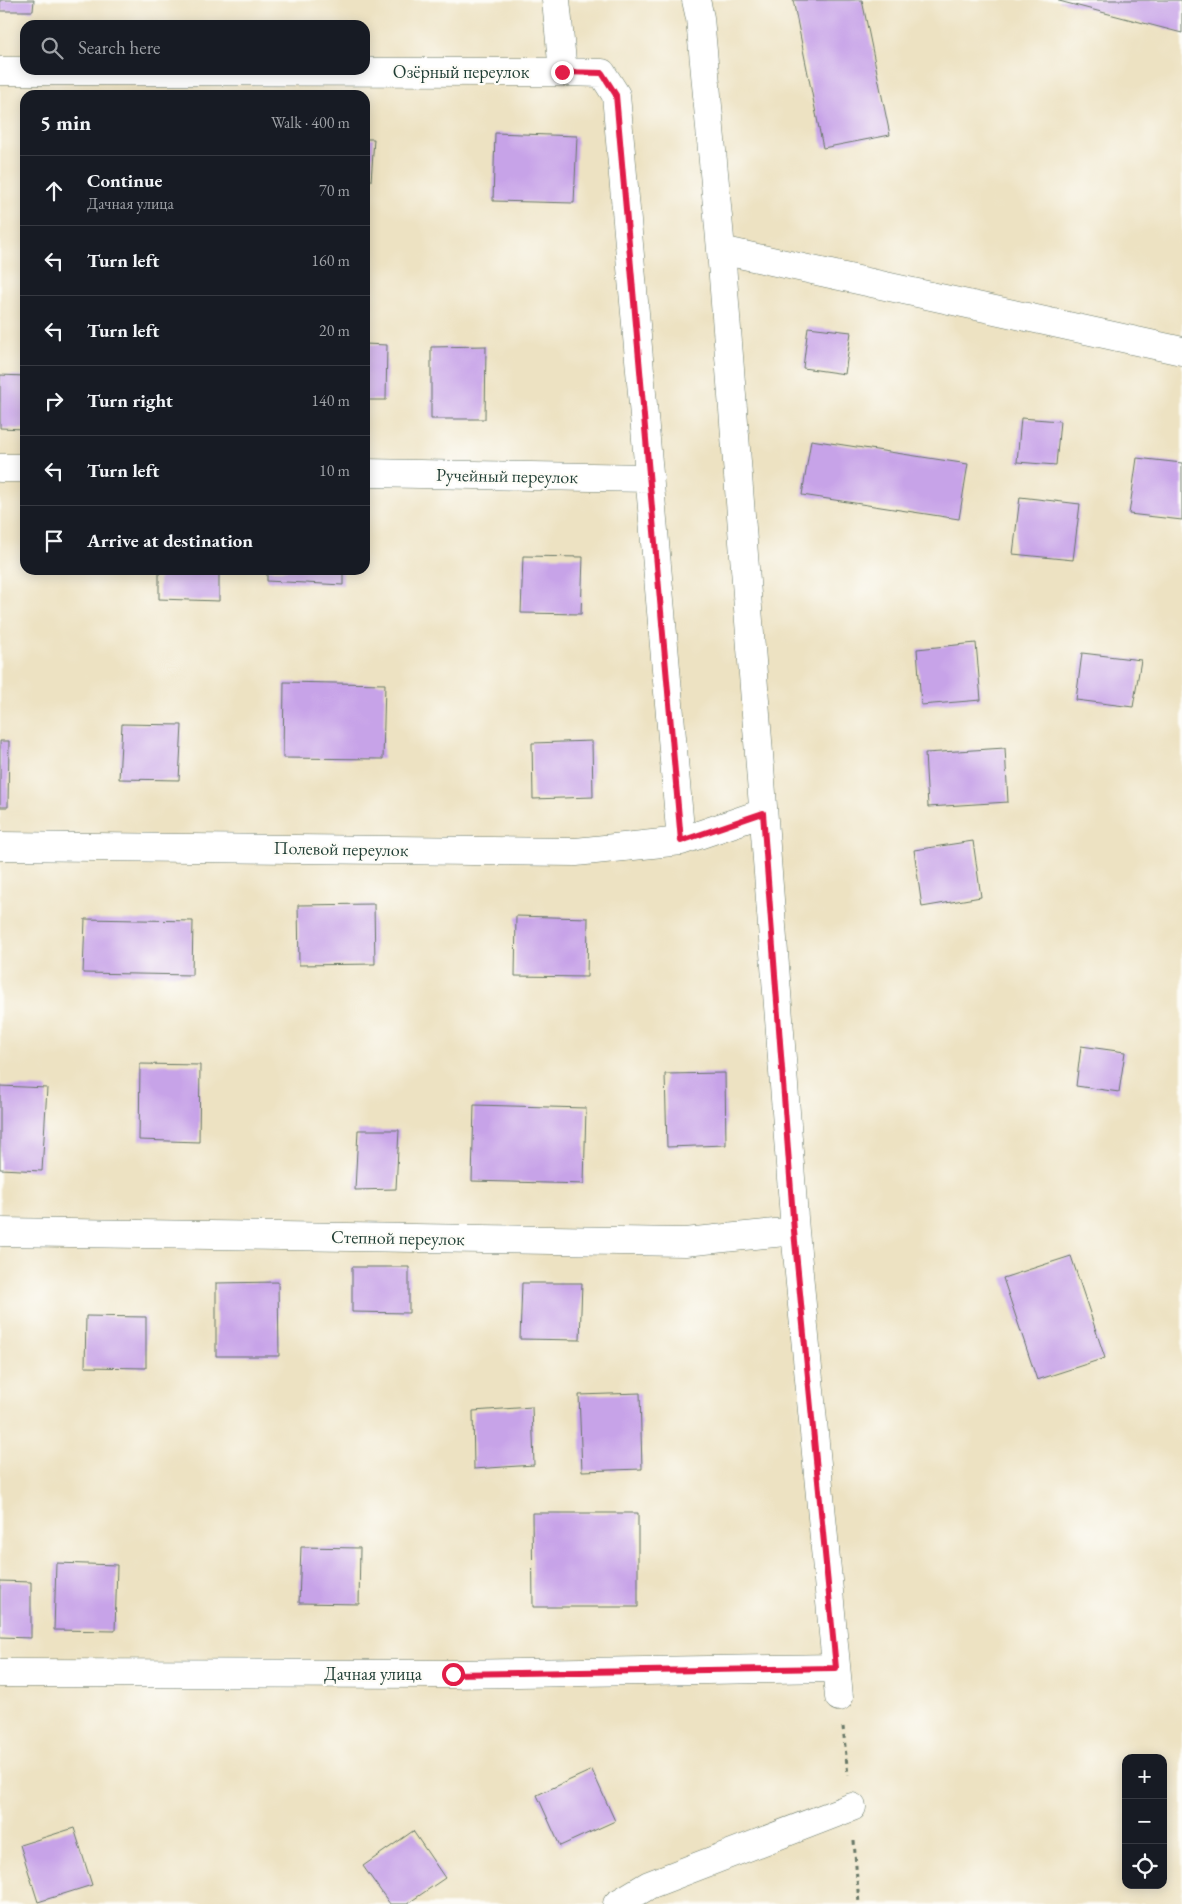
<!DOCTYPE html>
<html lang="en">
<head>
<meta charset="utf-8">
<style>
  body { margin:0; font-family:"EB Garamond",serif; background:#20242c; color:#f1f3f6 }
  .controls { position:absolute; right:15px; bottom:15px; display:grid; overflow:hidden; border-radius:10px; box-shadow:0 2px 12px #0003 }
  .controls button { width:45px; height:45px; display:grid; place-items:center; padding:0; border:0; border-bottom:1px solid #363941; background:#171b24; color:#f1f3f6; font:25px sans-serif }
  .stop { position:absolute; width:15px; height:15px; margin:-11px; border:4px solid #e11d48; border-radius:50%; background:#fff }
  .stop.end { background:#e11d48; border-color:#fff; box-shadow:0 1px 5px #0008 }
  .list { margin:0; padding:0; list-style:none }
  h2 { display:flex; justify-content:space-between; align-items:center; height:65px; margin:0; padding:0 20px; font-size:21px }
  h2 small { font-size:16px; font-weight:400; color:#9ea1a6 }
  .list li { display:grid; grid-template-columns:32px 1fr auto; gap:15px; align-items:center; box-sizing:border-box; height:70px; padding:0 20px; border-top:1px solid #363941 }
  .list b { display:block; font-size:19px; white-space:nowrap }
  .list p { margin:0; font-size:16px; white-space:nowrap; color:#9ea1a6 }
  .list em { font-size:16px; font-style:normal; color:#9ea1a6 }
  .icon { flex:none; width:28px; height:28px; fill:none; stroke:currentColor; stroke-width:2; stroke-linecap:round; stroke-linejoin:round }
  .map { position:relative; flex:none; width:1182px; height:1904px; overflow:hidden }
  .search { position:absolute; background:#171b24; box-shadow:0 2px 12px #0003; left:20px; top:20px; width:350px; height:55px; display:flex; align-items:center; gap:12px; box-sizing:border-box; padding:0 18px; border-radius:15px; color:#9ea1a6; font-size:19px }
  .panel { position:absolute; background:#171b24; box-shadow:0 2px 12px #0003; left:20px; top:90px; width:350px; height:485px; border-radius:15px }
  .map>svg:first-child { display:block }
  .building { fill:#c7a3e8 }
  .lines { fill:none; stroke-linecap:round; stroke-linejoin:round }
  .minor-casing { stroke:#677766; stroke-width:29 }
  .path { stroke:#677766; stroke-width:3; stroke-dasharray:4 4; stroke-linecap:butt }
  .minor { stroke:#fff; stroke-width:28 }
  .route { stroke:#e11d48; stroke-width:6 }
  .labels { text-anchor:middle; stroke-width:4.5; stroke-linejoin:round; paint-order:stroke }
  .street-label { font-size:18px; fill:#1f3d34; stroke:#fdfcf7 }
</style>
</head>
<body>
<div class="map">
<svg width="1182" height="1904" viewBox="0 0 1182 1904">
  <rect width="100%" height="100%" fill="#fdfcf7"/>
  <filter id="ink" filterUnits="userSpaceOnUse"><feTurbulence type="fractalNoise" baseFrequency=".02" numOctaves="2"/><feDisplacementMap in="SourceGraphic" scale="10" xChannelSelector="R" yChannelSelector="G"/><feConvolveMatrix kernelMatrix="1 2 1 2 8 2 1 2 1" color-interpolation-filters="sRGB"/></filter>
  <filter id="wash" filterUnits="userSpaceOnUse"><feTurbulence type="fractalNoise" baseFrequency=".0096" numOctaves="4" result="noise"/><feDisplacementMap in="SourceGraphic" scale="20" xChannelSelector="R" yChannelSelector="G"/><feGaussianBlur stdDeviation="1.12" result="paint"/><feColorMatrix in="noise" values="0 0 0 0 0 0 0 0 0 0 0 0 0 0 0 0 0 1.4 0 .05"/><feComposite in="paint" operator="in"/></filter>
  <g filter="url(#wash)">
    <rect width="100%" height="100%" fill="#ede2c2"/>
    <g id="blocks">
      <path class="building" d="M0 0H34L33 11H0Z
        M793 0H862L890 135 823 148Z
        M1059 0H1182V33L1059 1Z
        M495 133 577 136 574 203 493 201Z
        M365 139H374L371 181H365Z
        M808 327 851 332 845 374 803 368Z
        M365 344 387 345 386 400H365Z
        M486 346 485 419H431V347Z
        M0 375 25 376V429L0 428Z
        M1021 418 1060 421 1056 465 1017 462Z
        M811 440 968 464 959 519 802 495Z
        M1137 458 1182 463V520L1129 514Z
        M1020 497 1080 504 1073 560 1013 554Z
        M523 556 583 557 581 614 521 613Z
        M159 570H219V601L159 599Z
        M267 570H343V585L267 581Z
        M976 643 981 700 921 705 917 649Z
        M1082 653 1141 660 1133 707 1076 700Z
        M284 682 385 684 383 759 283 758Z
        M122 724 182 725 179 780 119 779Z
        M0 741H9L8 807H0Z
        M592 741 593 797 533 799 532 743Z
        M1005 748 1008 802 928 807 925 753Z
        M973 841 981 897 922 907 914 850Z
        M374 904 375 964 299 965 298 905Z
        M516 916 588 918 587 977 515 976Z
        M85 919 193 921 192 975 83 973Z
        M1081 1046 1125 1052 1119 1092 1076 1086Z
        M140 1064 200 1065 199 1142 139 1140Z
        M725 1073 726 1145 667 1147 665 1074Z
        M0 1086 47 1088 42 1171 0 1169Z
        M474 1105 586 1108 584 1184 472 1181Z
        M358 1130H399L396 1189 355 1190Z
        M1071 1256 1105 1358 1037 1380 1003 1278Z
        M352 1267H409V1313L352 1312Z
        M278 1282 279 1356H216V1283Z
        M522 1283H582L580 1340 520 1339Z
        M86 1316 146 1317V1368L85 1367Z
        M640 1393 642 1469 582 1471 579 1395Z
        M532 1407 534 1465 474 1469 473 1411Z
        M532 1513H638V1607H533Z
        M301 1547 360 1548 359 1604 299 1603Z
        M56 1563 117 1565 115 1631 54 1630Z
        M0 1581 31 1582V1638L0 1637Z
        M592 1770 615 1821 560 1846 537 1795Z
        M74 1828 92 1885 38 1902 20 1845Z
        M413 1831 445 1878 407 1904H390L363 1866Z"/>
    </g>
  </g>
  <g filter="url(#ink)">
    <use href="#blocks" fill-opacity="0" stroke="#677766" stroke-width="1"/>
    <g class="lines">
      <g class="minor-casing">
        <path id="minor" d="M556 0 563 72 602 73 616 95 681 841
          M696 0 700 18 721 250 795 1231 839 1697
          M0 71 563 72
          M721 250 1182 351
          M0 468H25
          M365 473 650 478
          M0 846 576 852 681 841 763 813
          M0 1232 685 1242 795 1231
          M0 1673 453 1674 836 1668
          M617 1904 649 1885 852 1807"/>
      </g>
      <path class="path" d="M843 1727 848 1775
        M854 1841 859 1904"/>
      <use href="#minor" class="minor"/>
    </g>
  </g>
  <g class="lines" filter="url(#ink)">
    <path class="route" d="M453 1674 836 1668 794 1231 763 813 681 841 616 95 602 73 562 72"/>
  </g>
  <g class="labels">
    <g class="street-label">
      <text x="461" y="78">Озёрный переулок</text>
      <text transform="translate(507 476) rotate(1)" y="6">Ручейный переулок</text>
      <text transform="translate(341 849) rotate(1)" y="6">Полевой переулок</text>
      <text transform="translate(398 1238) rotate(1)" y="6">Степной переулок</text>
      <text x="373" y="1680">Дачная улица</text>
    </g>
  </g>
</svg>
<div class="controls">
<button>+</button>
<button>−</button>
<button><svg class="icon" aria-label="locate" viewBox="0 0 24 24"><circle cx="12" cy="12" r="6"/><path d="M12 2v4M12 18v4M2 12h4M18 12h4"/></svg></button>
</div>
<div class="stop" style="left:453px;top:1674px"></div>
<div class="stop end" style="left:562px;top:72px"></div>
<div class="search"><svg class="icon" aria-label="search" viewBox="0 0 24 24"><circle cx="10" cy="10" r="6"/><path d="M15 15l6 6"/></svg>Search here</div>
<section class="panel">
<h2>5 min<small>Walk · 400 m</small></h2>
<ul class="list">
<li><svg class="icon" aria-label="ahead" viewBox="0 0 24 24"><path d="M12 20V5M6 11l6-6 6 6"/></svg><div><b>Continue</b><p>Дачная улица</p></div><em>70 m</em></li>
<li><svg class="icon" aria-label="left" viewBox="0 0 24 24"><path d="M17 20v-9H6M10 6l-5 5 5 5"/></svg><div><b>Turn left</b></div><em>160 m</em></li>
<li><svg class="icon" aria-label="left" viewBox="0 0 24 24"><path d="M17 20v-9H6M10 6l-5 5 5 5"/></svg><div><b>Turn left</b></div><em>20 m</em></li>
<li><svg class="icon" aria-label="right" viewBox="0 0 24 24"><path d="M7 20v-9h11M14 6l5 5-5 5"/></svg><div><b>Turn right</b></div><em>140 m</em></li>
<li><svg class="icon" aria-label="left" viewBox="0 0 24 24"><path d="M17 20v-9H6M10 6l-5 5 5 5"/></svg><div><b>Turn left</b></div><em>10 m</em></li>
<li><svg class="icon" aria-label="arrive" viewBox="0 0 24 24"><path d="M6 21V4h12l-3 4 3 4H6"/></svg><div><b>Arrive at destination</b></div></li>
</ul>
</section>
</div>
</body>
</html>
